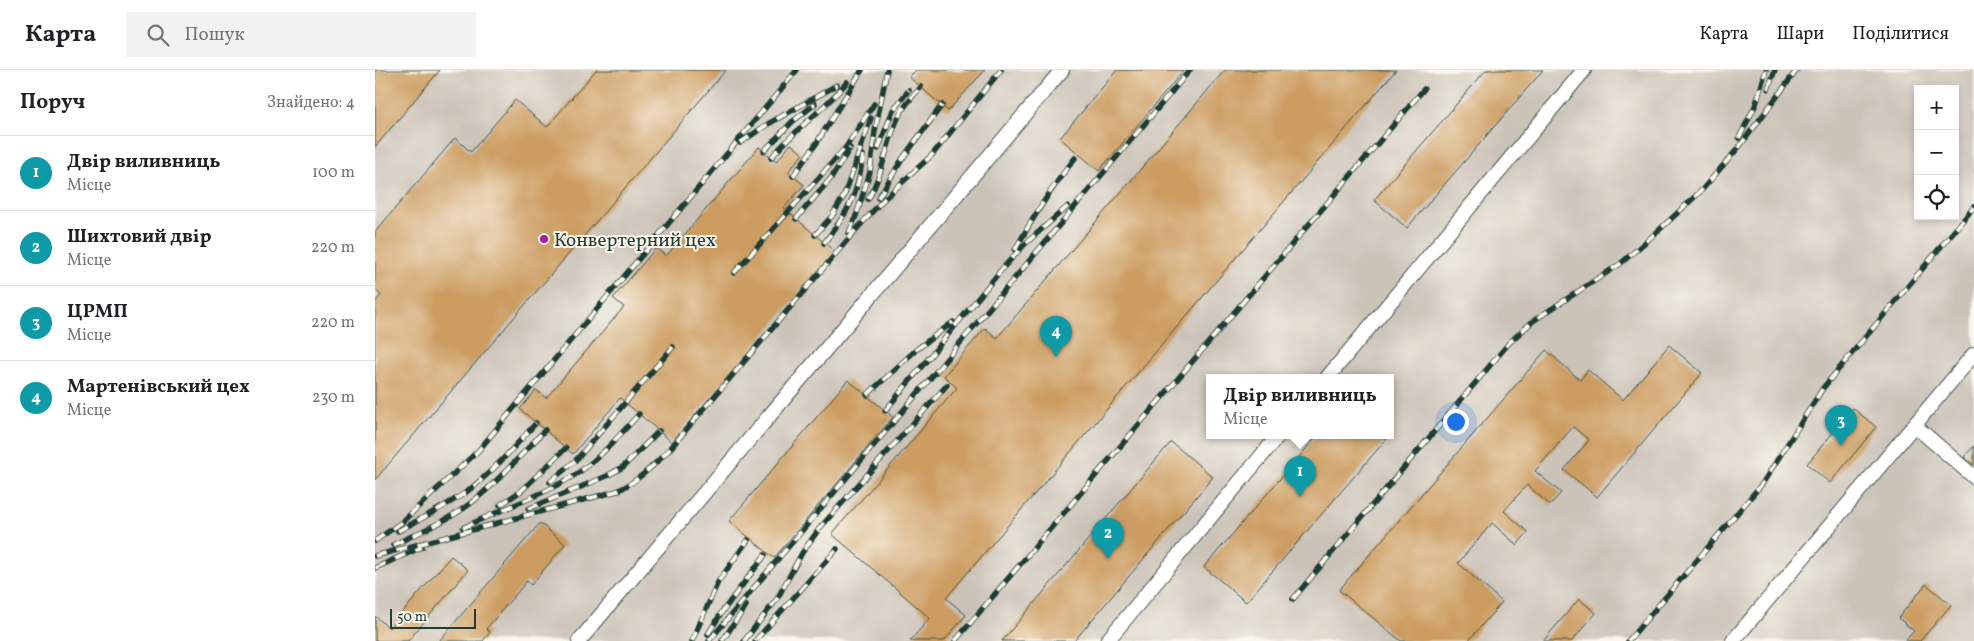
<!DOCTYPE html>
<html lang="uk">
<head>
<meta charset="utf-8">
<style>
  body { margin:0; font-family:Vollkorn,serif; background:#f2f2f2; color:#202124 }
  .controls { position:absolute; right:15px; top:15px; display:grid; overflow:hidden; border-radius:0px; box-shadow:0 2px 8px #0003 }
  .controls button { width:45px; height:45px; display:grid; place-items:center; padding:0; border:0; border-bottom:1px solid #e0e0e0; background:#fff; color:#202124; font:25px sans-serif }
  .scale { position:absolute; left:15px; bottom:12px; width:86px; box-sizing:border-box; padding-left:5px; border:2px solid #1f3d34; border-top:0; font-size:14px; line-height:18px; white-space:nowrap; color:#1f3d34; -webkit-text-stroke:4px #fbf7ec; paint-order:stroke }
  .you { position:absolute; left:1080px; top:351px; width:18px; height:18px; margin:-12px; border:4px solid #fff; border-radius:50%; background:#1a73e8; box-shadow:0 0 0 8px #1a73e833 }
  .badge { display:grid; place-items:center; width:32px; height:32px; border-radius:50%; background:#ea580c; color:#fff; font-size:16px; font-weight:700 }
  .pin { position:absolute; translate:-50% -41px; filter:drop-shadow(0 1px 2px #0008) }
  .pin::after { content:''; position:absolute; top:26px; width:18px; height:15px; background:inherit; clip-path:polygon(0 0,100% 0,50% 100%) }
  .popup { position:absolute; left:831px; top:304px; width:188px; height:65px; box-sizing:border-box; display:grid; place-content:center; border-radius:0px; background:#fff; filter:drop-shadow(0 1px 4px #0005); font-size:16px; white-space:nowrap; color:#757577 }
  .popup b { font-size:19px; color:#202124 }
  .popup::after { content:''; position:absolute; left:50%; top:100%; margin-left:-10px; border:10px solid transparent; border-top-color:#fff }
  .list { margin:0; padding:0; list-style:none }
  h2 { display:flex; justify-content:space-between; align-items:center; height:65px; margin:0; padding:0 20px; font-size:21px }
  h2 small { font-size:16px; font-weight:400; color:#757577 }
  .list li { display:grid; grid-template-columns:32px 1fr auto; gap:15px; align-items:center; box-sizing:border-box; height:75px; padding:0 20px; border-top:1px solid #e0e0e0 }
  .list b { display:block; font-size:19px; white-space:nowrap }
  .list p { margin:0; font-size:16px; white-space:nowrap; color:#757577 }
  .list em { font-size:16px; font-style:normal; color:#757577 }
  .icon { flex:none; width:28px; height:28px; fill:none; stroke:currentColor; stroke-width:2; stroke-linecap:round; stroke-linejoin:round }
  .map { position:relative; flex:none; width:1599px; height:571px; overflow:hidden }
  header { display:flex; align-items:center; gap:30px; box-sizing:border-box; height:70px; padding:0 25px; background:#fff; border-bottom:1px solid #e0e0e0 }
  header strong { font-size:24px }
  nav { display:flex; gap:28px; margin-inline-start:auto; font-size:18px }
  .search { width:350px; height:45px; background:#f2f2f2; display:flex; align-items:center; gap:12px; box-sizing:border-box; padding:0 18px; border-radius:0px; color:#757577; font-size:19px }
  main { display:flex }
  aside { flex:1; background:#fff }
  .map>svg:first-child { display:block }
  .industrial { fill:#cbc2b8; fill-rule:evenodd }
  .building { fill:#cc9c60 }
  .lines { fill:none; stroke-linecap:round; stroke-linejoin:round }
  .minor-casing { stroke:#3f5548; stroke-width:16 }
  .minor { stroke:#fff; stroke-width:14 }
  .rail-casing { stroke:#1f3d34; stroke-width:5.5 }
  .rail { stroke:#fbf7ec; stroke-width:4; stroke-dasharray:11; stroke-linecap:butt }
  .poi-dot { fill:#b5179e; stroke:#fbf7ec; stroke-width:2 }
  .labels { text-anchor:middle; stroke-width:4; stroke-linejoin:round; paint-order:stroke }
  .poi-label { font-size:19px; fill:#1f3d34; stroke:#fbf7ec; text-anchor:start }
</style>
</head>
<body>
<header>
<strong>Карта</strong>
<div class="search"><svg class="icon" aria-label="search" viewBox="0 0 24 24"><circle cx="10" cy="10" r="6"/><path d="M15 15l6 6"/></svg>Пошук</div>
<nav><a>Карта</a><a>Шари</a><a>Поділитися</a></nav>
</header>
<main>
<aside>
<h2>Поруч<small>Знайдено: 4</small></h2>
<ul class="list">
<li><span class="badge" style="background:#0f9aa8">1</span><div><b>Двір виливниць</b><p>Місце</p></div><em>100 m</em></li>
<li><span class="badge" style="background:#0f9aa8">2</span><div><b>Шихтовий двір</b><p>Місце</p></div><em>220 m</em></li>
<li><span class="badge" style="background:#0f9aa8">3</span><div><b>ЦРМП</b><p>Місце</p></div><em>220 m</em></li>
<li><span class="badge" style="background:#0f9aa8">4</span><div><b>Мартенівський цех</b><p>Місце</p></div><em>230 m</em></li>
</ul>
</aside>
<div class="map">
<svg width="1599" height="571" viewBox="0 0 1599 571">
  <rect width="100%" height="100%" fill="#fbf7ec"/>
  <filter id="ink" filterUnits="userSpaceOnUse"><feTurbulence type="fractalNoise" baseFrequency=".02" numOctaves="2"/><feDisplacementMap in="SourceGraphic" scale="10" xChannelSelector="R" yChannelSelector="G"/><feConvolveMatrix kernelMatrix="1 2 1 2 8 2 1 2 1" color-interpolation-filters="sRGB"/></filter>
  <filter id="wash" filterUnits="userSpaceOnUse"><feTurbulence type="fractalNoise" baseFrequency=".0096" numOctaves="4" result="noise"/><feDisplacementMap in="SourceGraphic" scale="20" xChannelSelector="R" yChannelSelector="G"/><feGaussianBlur stdDeviation="1.12" result="paint"/><feColorMatrix in="noise" values="0 0 0 0 0 0 0 0 0 0 0 0 0 0 0 0 0 1.4 0 .05"/><feComposite in="paint" operator="in"/></filter>
  <g filter="url(#wash)">
    <rect width="100%" height="100%" fill="#f2dabb"/>
    <path class="industrial" d="M0 0H1599V571H0ZM1543 19H1580V146H1543ZM835 308H1015V366H835Z"/>
    <g id="blocks">
      <path class="building" d="M0 0H65L0 77Z
        M221 0H351L0 410V233L6 225 0 220V162L80 68 96 82 140 30 172 57Z
        M541 0H610L573 41 534 7Z
        M742 0H809L724 101 685 68Z
        M850 0H1021L571 528 591 545 569 571H535L555 548 457 464 582 318 569 306 610 258 622 268Z
        M1111 0H1168L1032 158 999 130Z
        M416 74 428 84 413 102 429 115 409 138 460 182 297 372 245 328 198 384 145 339 161 320 171 328 249 237 238 228 281 178 291 186 384 77 401 92Z
        M1294 275 1327 303 1222 427 1189 400 1214 370 1198 357 1160 401 1186 423 1175 435 1152 415 1129 441 1153 462 1142 475 1117 453 1083 493 1127 532 1093 571H1026L964 520 1171 280 1205 310 1213 300 1248 330Z
        M473 310 518 347 399 488 354 451Z
        M1478 338 1501 357 1455 413 1432 394Z
        M942 366H1014L871 532 829 497Z
        M796 372 838 407 699 571H627Z
        M1599 376V395L1589 387Z
        M165 453 190 474 156 515 152 511 111 559 115 562 108 571H64Z
        M76 486 93 500 33 571H0V546L14 558Z
        M1551 514 1576 535 1545 571H1530L1539 561 1523 548Z
        M1204 529 1221 543 1197 571H1168Z"/>
    </g>
  </g>
  <g filter="url(#ink)">
    <use href="#blocks" fill-opacity="0" stroke="#3f5548" stroke-width="1"/>
    <g class="lines">
      <g class="minor-casing">
        <path id="minor" d="M952 308 1209 0
          M1539 355 1599 407
          M204 571 687 0
          M732 571 903 366
          M1358 571 1599 284"/>
      </g>
      <use href="#minor" class="minor"/>
      <g class="rail-casing">
        <path id="rail" d="M1393 19 1400 0
          M1364 68 1381 34 1391 0
          M365 73 393 54 462 15
          M503 79 518 40 534 20
          M389 81 417 52 440 34
          M396 88C419 60 449 40 472 12
          M418 106 441 74 487 0
          M503 128 528 88 567 35
          M493 129C508 104 511 75 523 48 528 37 537 27 546 17
          M421 149 457 107 475 78
          M474 163 481 146 495 102 500 61 512 0
          M440 165 457 146 469 126 496 48
          M449 173C474 141 483 125 488 85
          M640 180C658 147 677 117 700 88
          M359 203 471 77 499 34
          M492 325 542 279 578 252
          M510 341 627 199 650 174 693 136
          M175 412 202 389 298 277
          M125 435 146 421 191 378
          M153 439 232 406 248 397 284 361
          M88 458C126 439 167 426 203 403 226 387 245 365 264 344
          M23 461C46 449 69 437 90 423 117 403 139 377 161 353
          M0 471 27 452 103 381 422 0
          M18 475C44 462 73 451 96 433 123 412 146 385 170 360
          M0 486 242 421C263 411 278 396 294 380L480 161 508 130 557 85 626 0
          M0 498 47 477
          M918 529 1134 273 1158 251 1245 194 1282 162 1326 121 1364 77 1422 0
          M333 564 347 542 390 485
          M317 571 343 512 373 470
          M334 571 815 0
          M347 571 371 536
          M369 571 402 529 427 483 444 459 572 315
          M380 571 462 479
          M580 571 1049 19
          M1253 571 1387 414 1448 318 1599 137"/>
      </g>
      <use href="#rail" class="rail"/>
    </g>
  </g>
  <circle class="poi-dot" cx="169" cy="169" r="5"/>
  <g class="labels">
    <g class="poi-label">
      <text x="179" y="176">Конвертерний цех</text>
    </g>
  </g>
</svg>
<div class="controls">
<button>+</button>
<button>−</button>
<button><svg class="icon" aria-label="locate" viewBox="0 0 24 24"><circle cx="12" cy="12" r="6"/><path d="M12 2v4M12 18v4M2 12h4M18 12h4"/></svg></button>
</div>
<div class="scale">50 m</div>
<div class="you"></div>
<div class="pin badge" style="left:925px;top:427px;background:#0f9aa8">1</div>
<div class="popup"><b>Двір виливниць</b>Місце</div>
<div class="pin badge" style="left:733px;top:489px;background:#0f9aa8">2</div>
<div class="pin badge" style="left:1466px;top:376px;background:#0f9aa8">3</div>
<div class="pin badge" style="left:681px;top:287px;background:#0f9aa8">4</div>
</div>
</main>
</body>
</html>
